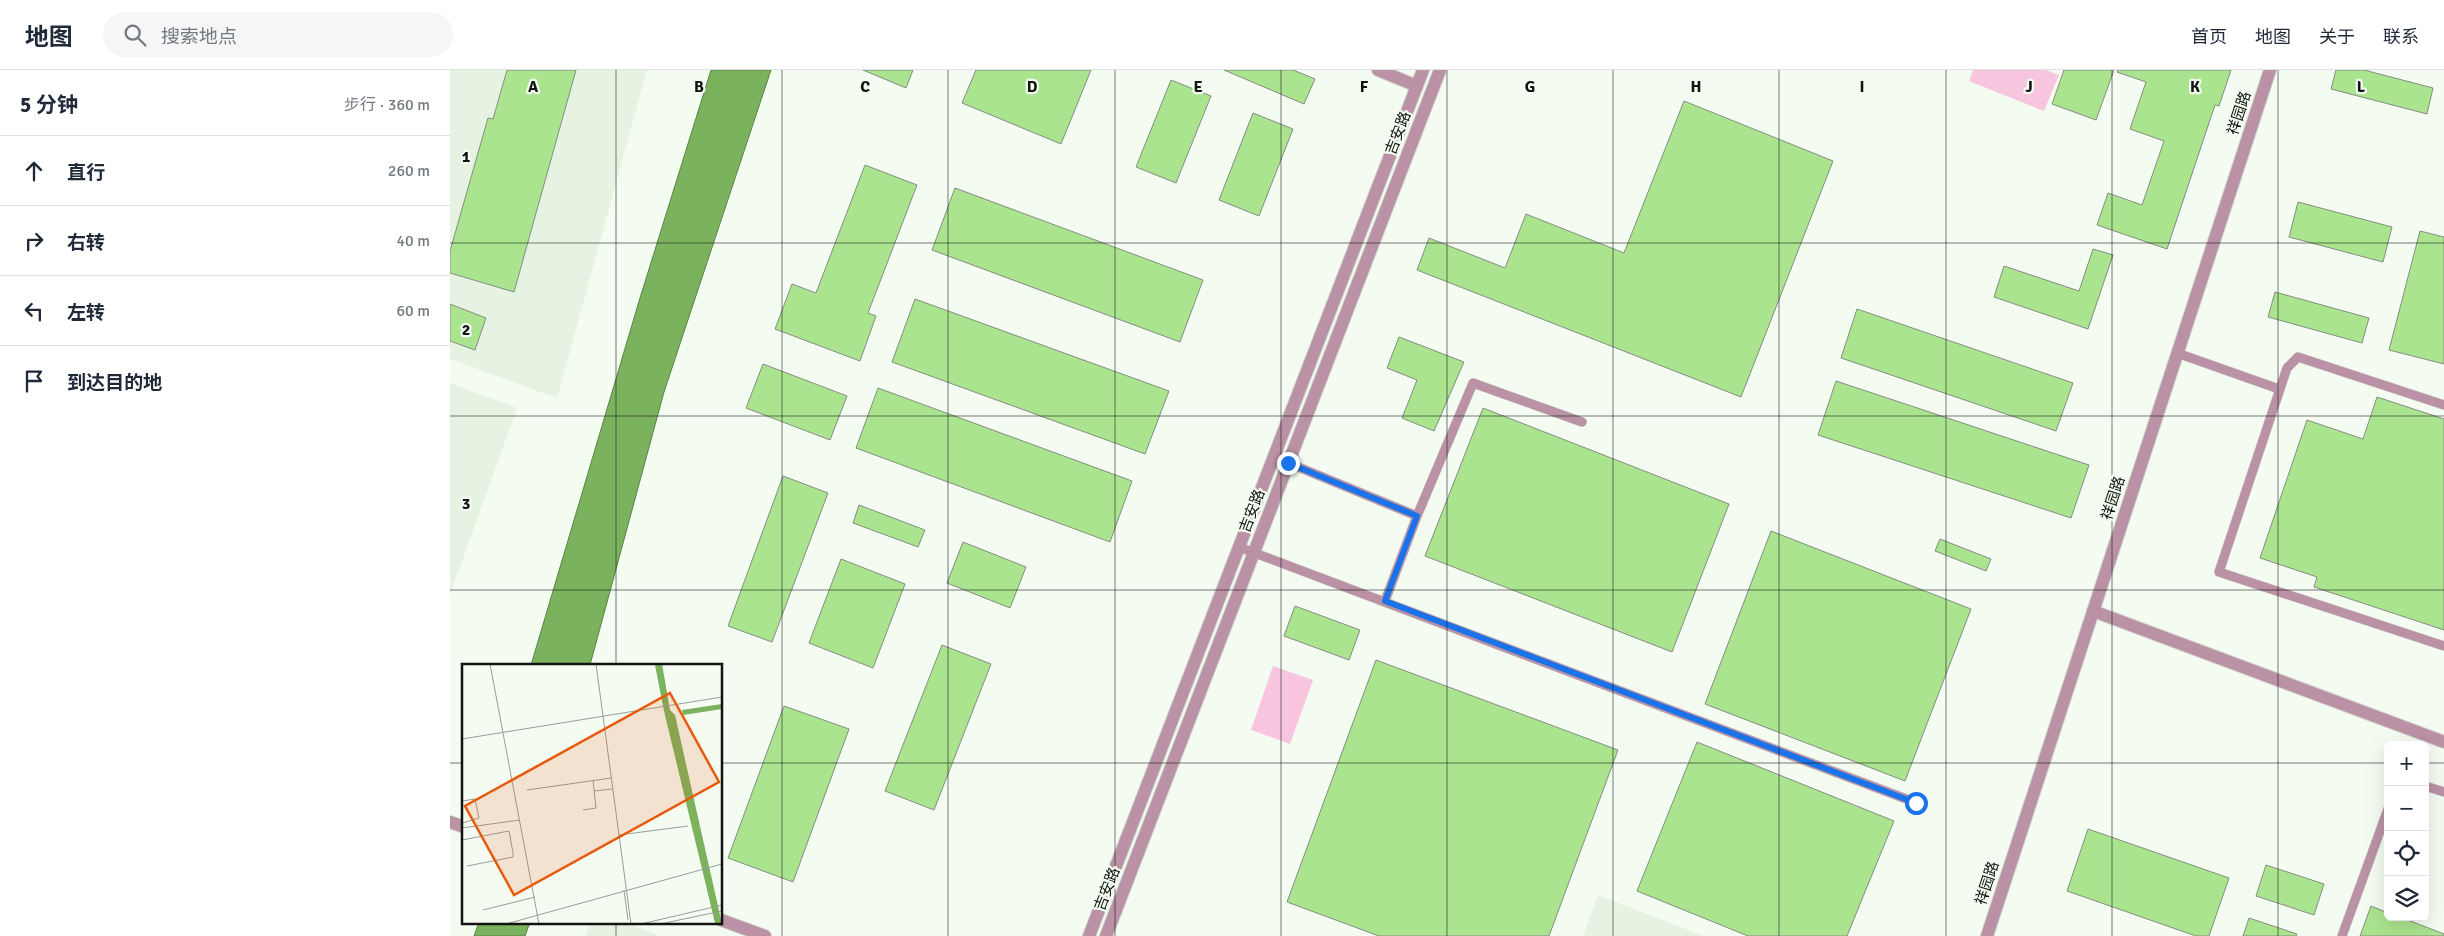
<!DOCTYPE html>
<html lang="zh">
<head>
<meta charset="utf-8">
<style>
  body { margin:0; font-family:Signika,"Noto Sans SC",sans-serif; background:#f6f6f7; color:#1f2937 }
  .controls { position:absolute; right:15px; bottom:15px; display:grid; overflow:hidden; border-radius:8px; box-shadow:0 5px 20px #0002 }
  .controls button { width:45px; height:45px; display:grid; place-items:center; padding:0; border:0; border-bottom:1px solid #e0e1e3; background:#fff; color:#1f2937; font:25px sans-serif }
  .stop { position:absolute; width:15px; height:15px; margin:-11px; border:4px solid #1a73e8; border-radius:50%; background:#fff }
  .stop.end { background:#1a73e8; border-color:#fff; box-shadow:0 1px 5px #0008 }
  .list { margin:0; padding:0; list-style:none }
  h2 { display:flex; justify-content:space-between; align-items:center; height:65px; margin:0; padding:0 20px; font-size:21px }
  h2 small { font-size:16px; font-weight:400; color:#747a83 }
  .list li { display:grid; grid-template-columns:32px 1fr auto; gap:15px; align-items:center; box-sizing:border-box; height:70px; padding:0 20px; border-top:1px solid #e0e1e3 }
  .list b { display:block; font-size:19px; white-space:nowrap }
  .list em { font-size:16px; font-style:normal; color:#747a83 }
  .icon { flex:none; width:28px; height:28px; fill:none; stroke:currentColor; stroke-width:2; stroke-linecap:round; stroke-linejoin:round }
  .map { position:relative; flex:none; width:1994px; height:866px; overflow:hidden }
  header { display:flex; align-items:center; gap:30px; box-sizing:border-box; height:70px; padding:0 25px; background:#fff; border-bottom:1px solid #e0e1e3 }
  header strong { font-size:24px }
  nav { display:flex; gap:28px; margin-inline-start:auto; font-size:18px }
  .search { width:350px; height:45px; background:#f6f6f7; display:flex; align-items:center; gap:12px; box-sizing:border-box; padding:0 18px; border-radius:28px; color:#747a83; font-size:19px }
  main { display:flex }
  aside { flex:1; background:#fff }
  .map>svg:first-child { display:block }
  .built { fill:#e7f3e2 }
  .green { fill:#f7c6de }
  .water { fill:#7bb25e; stroke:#5b8247 }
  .building { fill:#aae48e; stroke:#868d84 }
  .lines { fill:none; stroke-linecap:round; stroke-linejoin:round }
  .service-casing { stroke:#d0d6cd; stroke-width:10 }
  .minor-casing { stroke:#d0d6cd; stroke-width:14 }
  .tertiary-casing { stroke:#d0d6cd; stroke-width:14 }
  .service { stroke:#bb91a5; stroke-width:9 }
  .minor { stroke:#bb91a5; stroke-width:12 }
  .tertiary { stroke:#bb91a5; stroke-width:12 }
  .route { stroke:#1a73e8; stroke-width:6 }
  .grid { fill:none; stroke:#111310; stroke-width:1; stroke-opacity:0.55 }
  .labels { text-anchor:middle; stroke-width:4.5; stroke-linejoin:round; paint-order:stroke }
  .street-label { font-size:15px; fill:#111310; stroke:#f4fbf1 }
  .inset-road { fill:none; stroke:#999e97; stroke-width:1 }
  .view { fill:#e8590c; fill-opacity:0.15; stroke:#e8590c; stroke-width:2.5 }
  .inset-edge { fill:none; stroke:#111310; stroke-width:2.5 }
  .grid-label { font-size:16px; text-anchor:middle; font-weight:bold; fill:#111310; stroke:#f4fbf1; stroke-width:4.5; stroke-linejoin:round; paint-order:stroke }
</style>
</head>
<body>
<header>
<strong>地图</strong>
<div class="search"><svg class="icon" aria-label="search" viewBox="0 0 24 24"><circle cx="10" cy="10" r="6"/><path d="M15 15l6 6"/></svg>搜索地点</div>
<nav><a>首页</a><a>地图</a><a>关于</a><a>联系</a></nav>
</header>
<main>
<aside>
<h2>5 分钟<small>步行 · 360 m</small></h2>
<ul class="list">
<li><svg class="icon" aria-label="ahead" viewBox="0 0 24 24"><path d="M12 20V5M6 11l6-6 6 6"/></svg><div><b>直行</b></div><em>260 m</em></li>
<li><svg class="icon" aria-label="right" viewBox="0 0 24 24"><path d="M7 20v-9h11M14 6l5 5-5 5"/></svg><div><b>右转</b></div><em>40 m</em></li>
<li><svg class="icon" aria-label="left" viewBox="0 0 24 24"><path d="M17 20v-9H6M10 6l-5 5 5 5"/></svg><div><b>左转</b></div><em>60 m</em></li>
<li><svg class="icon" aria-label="arrive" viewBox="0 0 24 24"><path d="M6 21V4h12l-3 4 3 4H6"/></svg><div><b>到达目的地</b></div></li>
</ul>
</aside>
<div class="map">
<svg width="1994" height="866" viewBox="0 0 1994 866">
  <rect width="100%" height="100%" fill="#f4fbf1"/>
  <path class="built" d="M0 0H197L107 328 0 289Z
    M0 313 67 338 0 525Z
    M1148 825 1254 866H1133Z
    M140 852H174L210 866H135Z"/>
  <path class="green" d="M1523 0H1596L1609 5 1594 41 1519 11Z
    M823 596 863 610 840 674 801 660Z"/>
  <path class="water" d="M261 0H321L214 322 140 595H81L190 228Z
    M29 852H80L75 866H24Z"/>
  <path class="building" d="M57 0H126L64 222 0 203V181L38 48 43 49Z
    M413 0H463L456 18Z
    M526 0H641L611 74 512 33Z
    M774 0H843L865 9 854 34Z
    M1614 0H1664L1646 50 1602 34Z
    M1668 0H1781L1769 36 1765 35 1717 179 1647 155 1658 123 1692 135 1714 71 1680 59 1696 12 1667 2Z
    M1886 0H1914L1983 18 1977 44 1881 19Z
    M721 10 761 26 726 113 686 97Z
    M1234 31 1383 91 1291 327 967 200 979 168 1055 198 1076 144 1174 183Z
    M803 43 843 59 809 146 769 130Z
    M415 95 467 115 418 243 426 246 410 291 325 259 342 214 366 223Z
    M505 118 753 210 730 272 482 180Z
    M1848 132 1942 157 1933 192 1839 167Z
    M1970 161 1994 167V294L1939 280Z
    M1643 179 1663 185 1638 259 1544 227 1554 196 1629 221Z
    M1825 222 1919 248 1912 273 1818 247Z
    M465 229 719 321 695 384 442 292Z
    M0 234 36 248 25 280 0 271Z
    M1407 239 1623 313 1606 361 1391 288Z
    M949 267 1014 292 984 361 952 348 967 310 937 298Z
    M313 294 397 326 380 370 296 338Z
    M1386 311 1639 395 1621 448 1368 365Z
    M428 318 682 411 660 472 406 378Z
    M1927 327 1994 349V560L1864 517 1867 507 1810 488 1857 350 1913 369Z
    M1033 338 1279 434 1222 582 975 486Z
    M333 406 378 423 322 572 278 556Z
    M409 435 475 460 468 477 403 453Z
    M1321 461 1521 539 1455 711 1255 634Z
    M1490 469 1541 489 1536 501 1485 481Z
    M513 472 576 497 560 538 497 513Z
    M391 489 455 514 423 598 359 573Z
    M845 536 910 560 899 590 834 566Z
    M492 575 541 594 484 740 435 721Z
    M926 590 1168 680 1099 866H929L837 832Z
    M334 636 399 659 343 812 278 788Z
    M1247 672 1444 751 1397 866H1298L1187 821Z
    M1638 759 1779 808 1759 866H1746L1617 821Z
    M1816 795 1874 814 1864 845 1806 826Z
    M1921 836 1938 843V847H1950L1994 864V866H1910Z
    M1799 848 1847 864 1846 866H1793Z"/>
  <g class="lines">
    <g class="service-casing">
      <path id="service" d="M1727 283 1829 319
        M1994 335 1848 287 1837 298 1769 502 1994 576
        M824 387 967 446
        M789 477 1467 733
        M935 531 967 446 1023 313 1132 352
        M1975 716 1994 722
        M1892 866 1938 739"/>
    </g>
    <g class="minor-casing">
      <path id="minor" d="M928 0 967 16
        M1643 541 1994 672"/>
    </g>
    <g class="tertiary-casing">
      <path id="tertiary" d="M0 752 14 757
        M271 850 315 866
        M639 866 973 0
        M656 866 990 0
        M1537 866 1820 0"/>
    </g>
    <use href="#service" class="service"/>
    <use href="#minor" class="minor"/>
    <use href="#tertiary" class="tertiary"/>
  </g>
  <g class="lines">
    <path class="route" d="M838 393 967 446 935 531 1466 733"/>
  </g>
  <path class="grid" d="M166 0V595M332 0V866M498 0V866M665 0V866M831 0V866M997 0V866M1163 0V866M1329 0V866M1496 0V866M1662 0V866M1828 0V866M0 173H1994M0 346H1994M0 520H1994M0 693H14M271 693H1938M1975 693H1994M166 852V866"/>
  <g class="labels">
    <g class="street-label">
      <text transform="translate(1789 43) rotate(-72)" y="5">祥园路</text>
      <text transform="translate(948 63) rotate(-69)" y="5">吉安路</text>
      <text transform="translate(1663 428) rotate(-72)" y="5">祥园路</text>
      <text transform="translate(802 441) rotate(-69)" y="5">吉安路</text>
      <text transform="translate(1537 813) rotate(-72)" y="5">祥园路</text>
      <text transform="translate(657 819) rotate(-69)" y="5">吉安路</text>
    </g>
  </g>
  <g transform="translate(12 594)">
    <rect width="260" height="260" fill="#f4fbf1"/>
    <path d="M200 0 208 46 213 51 260 260 253 259 202 47 193 1ZM260 40V45L221 51 220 46Z" fill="#7bb25e"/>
    <path class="inset-road" d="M28 0 77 260M134 0 169 260M0 75 260 33M65 126 149 114M132 127 150 125M0 137 13 135 17 154 0 159M121 146 134 144 131 116M0 164 58 156M157 171 226 162M0 176 47 167 51 189V193L5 202M162 226 166 256M21 246 73 233M44 260 260 200M179 260 260 241M198 260 260 247"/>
    <path class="view" d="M208 29 257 118 52 231 3 142Z"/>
    <rect width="260" height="260" class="inset-edge"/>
  </g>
  <g class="grid-label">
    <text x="83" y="22">A</text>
    <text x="249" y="22">B</text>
    <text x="415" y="22">C</text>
    <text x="582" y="22">D</text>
    <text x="748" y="22">E</text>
    <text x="914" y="22">F</text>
    <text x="1080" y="22">G</text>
    <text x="1246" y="22">H</text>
    <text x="1412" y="22">I</text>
    <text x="1579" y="22">J</text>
    <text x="1745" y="22">K</text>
    <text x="1911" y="22">L</text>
    <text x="16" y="92">1</text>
    <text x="16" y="265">2</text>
    <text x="16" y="439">3</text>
  </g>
</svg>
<div class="controls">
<button>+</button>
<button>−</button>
<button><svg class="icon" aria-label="locate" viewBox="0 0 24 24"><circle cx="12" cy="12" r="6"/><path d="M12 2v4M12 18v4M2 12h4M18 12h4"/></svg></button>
<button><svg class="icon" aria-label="layers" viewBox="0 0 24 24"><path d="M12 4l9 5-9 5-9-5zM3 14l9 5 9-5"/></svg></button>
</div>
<div class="stop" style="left:1466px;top:733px"></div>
<div class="stop end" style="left:838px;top:393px"></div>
</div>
</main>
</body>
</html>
